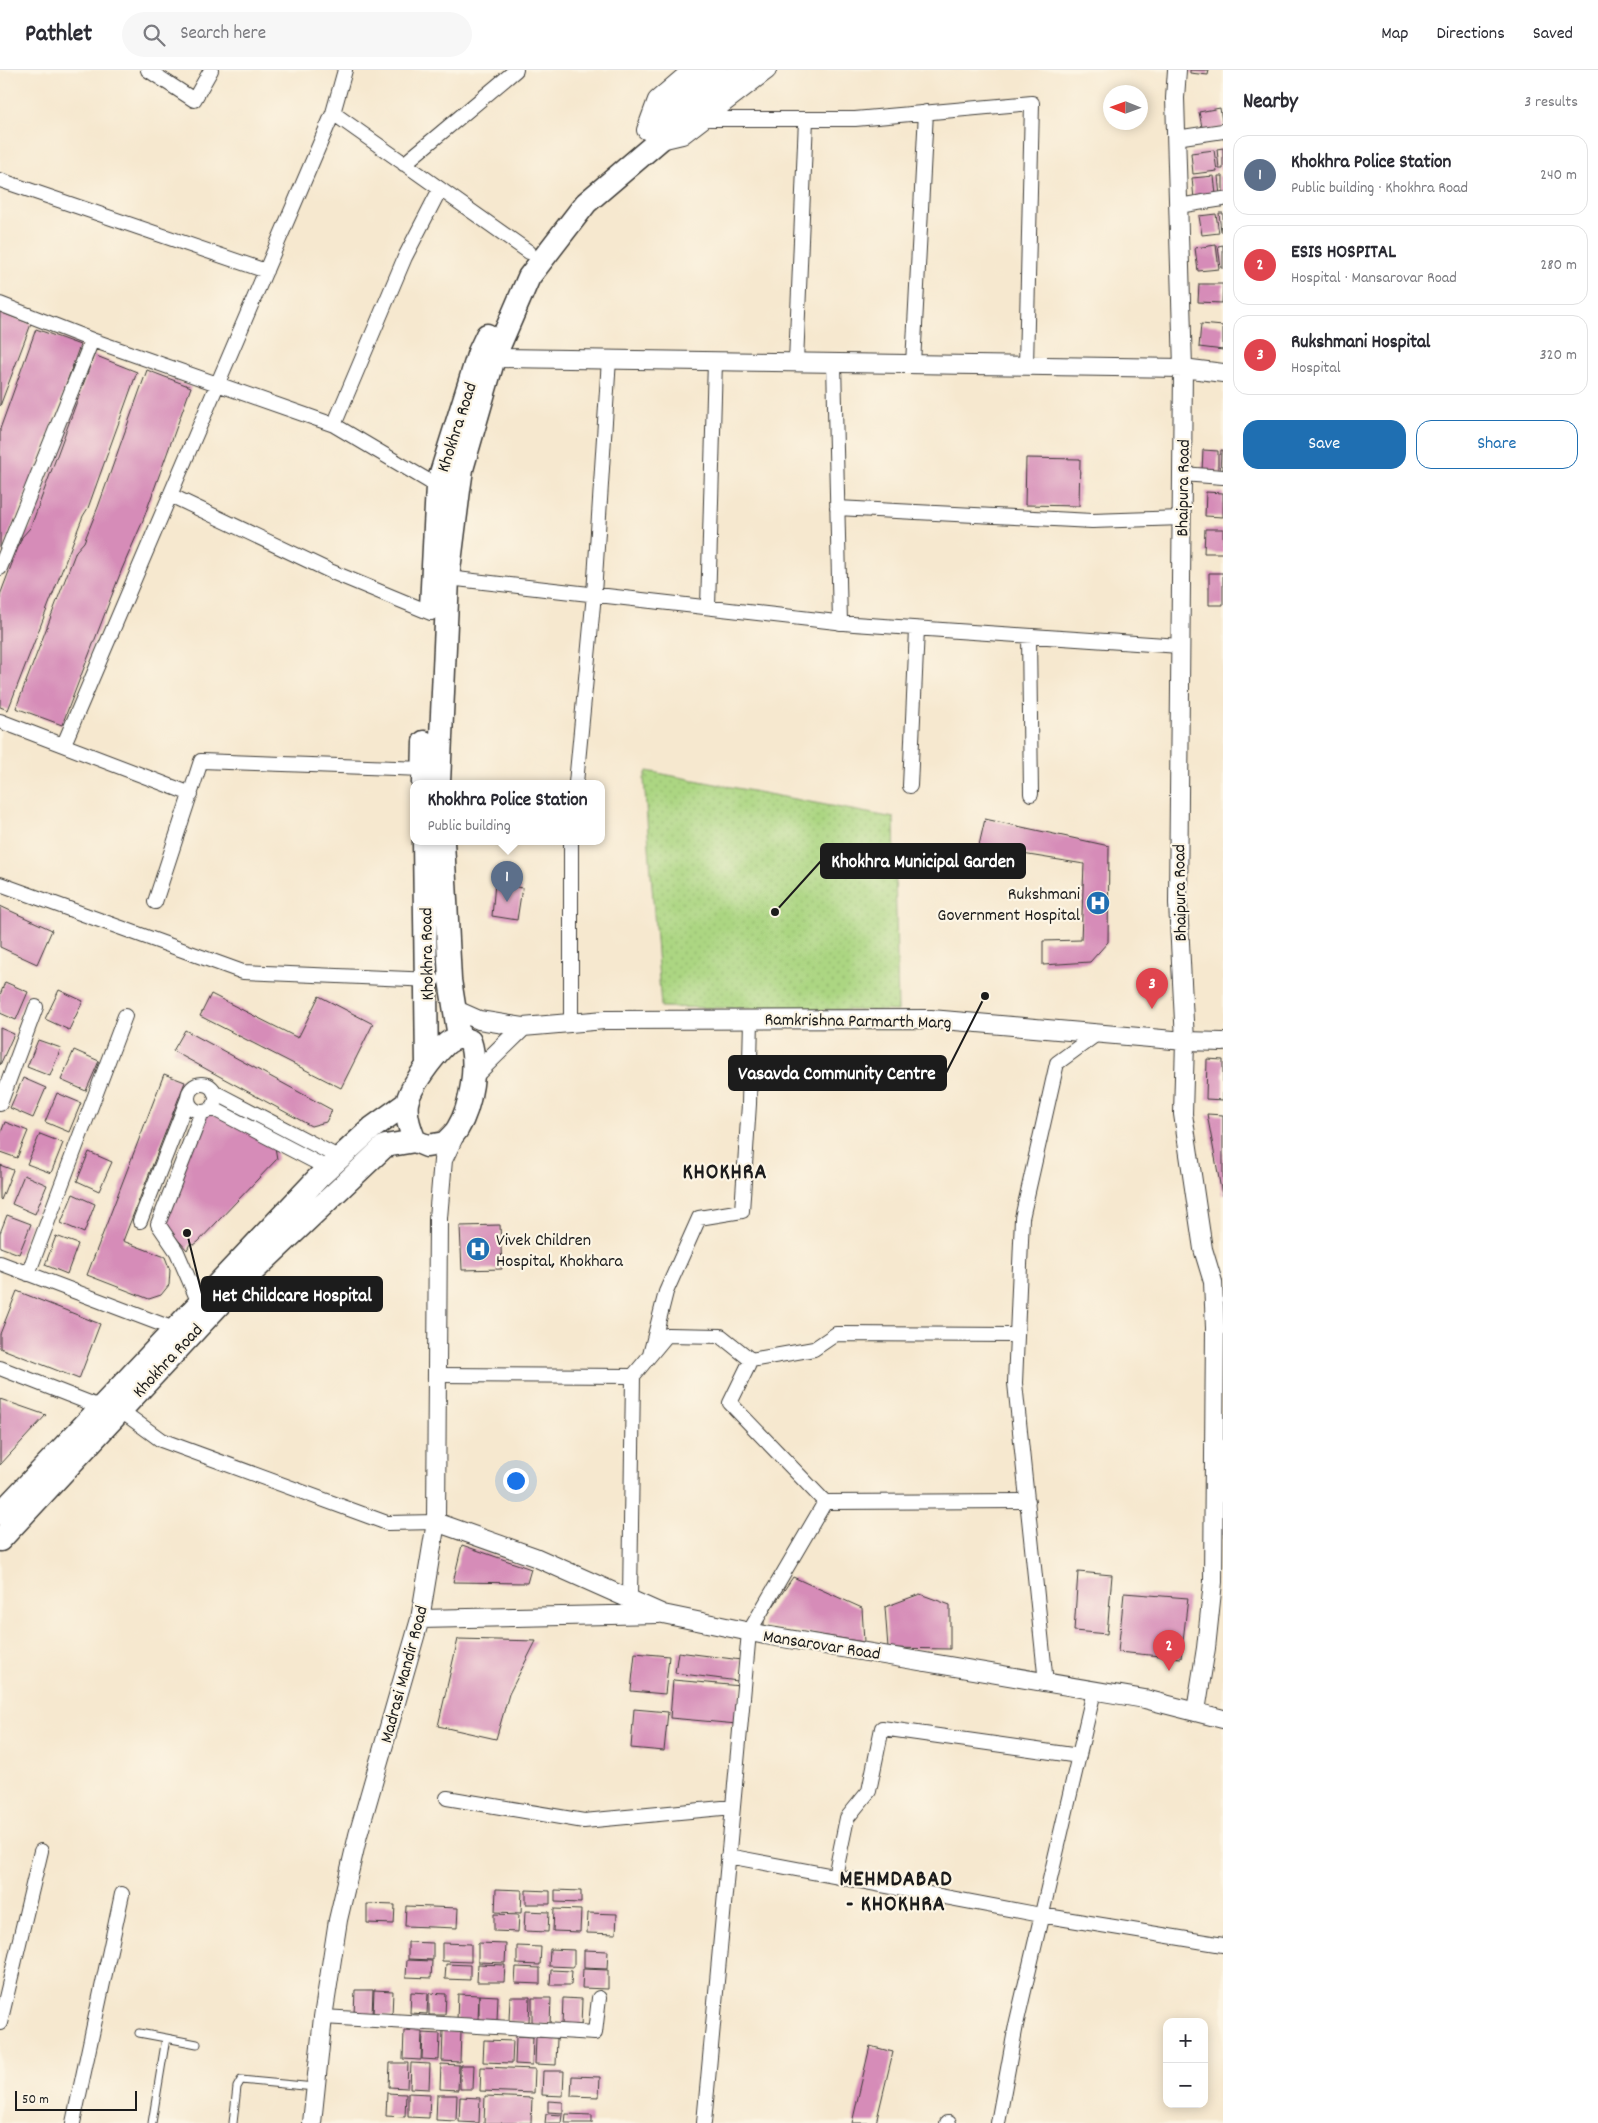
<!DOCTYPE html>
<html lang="en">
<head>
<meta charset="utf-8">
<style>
  body { margin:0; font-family:Dekko,sans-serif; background:#f7f7f7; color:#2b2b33 }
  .controls { position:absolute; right:15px; bottom:15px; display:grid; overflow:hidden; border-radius:10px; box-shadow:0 2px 12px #0003 }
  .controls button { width:45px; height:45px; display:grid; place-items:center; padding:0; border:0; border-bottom:1px solid #e1e1e2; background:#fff; color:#2b2b33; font:25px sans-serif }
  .compass { position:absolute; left:1103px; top:15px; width:45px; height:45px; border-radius:50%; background:#fff; box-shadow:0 2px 12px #0003; rotate:271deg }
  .scale { position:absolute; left:15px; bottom:12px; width:122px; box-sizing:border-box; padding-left:5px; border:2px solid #1c1c1c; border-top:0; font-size:14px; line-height:18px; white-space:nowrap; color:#1c1c1c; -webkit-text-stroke:4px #fcf5e5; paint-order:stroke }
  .you { position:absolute; left:515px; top:1410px; width:18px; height:18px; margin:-12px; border:4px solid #fff; border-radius:50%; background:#1a73e8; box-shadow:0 0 0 8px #1a73e833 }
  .badge { display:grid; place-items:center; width:32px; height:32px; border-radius:50%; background:#1f6fb2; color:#fff; font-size:16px; font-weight:700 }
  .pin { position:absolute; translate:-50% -41px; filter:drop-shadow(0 1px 2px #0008) }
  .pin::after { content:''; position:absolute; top:26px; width:18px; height:15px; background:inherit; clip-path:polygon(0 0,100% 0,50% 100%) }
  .popup { position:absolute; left:410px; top:710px; width:195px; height:65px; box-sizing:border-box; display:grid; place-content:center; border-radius:10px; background:#fff; filter:drop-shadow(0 1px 4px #0005); font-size:16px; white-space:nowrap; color:#7c7c81 }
  .popup b { font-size:19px; color:#2b2b33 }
  .popup::after { content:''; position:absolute; left:50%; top:100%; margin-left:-10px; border:10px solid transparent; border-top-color:#fff }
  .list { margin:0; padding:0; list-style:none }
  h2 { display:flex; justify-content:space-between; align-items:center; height:65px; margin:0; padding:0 20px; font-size:21px }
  h2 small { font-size:16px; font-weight:400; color:#7c7c81 }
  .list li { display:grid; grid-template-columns:32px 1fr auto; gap:15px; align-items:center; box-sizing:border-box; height:80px; margin:0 10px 10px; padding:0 10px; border:1px solid #e1e1e2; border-radius:15px }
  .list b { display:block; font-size:19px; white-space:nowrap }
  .list p { margin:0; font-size:16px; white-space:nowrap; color:#7c7c81 }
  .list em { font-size:16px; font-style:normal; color:#7c7c81 }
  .actions { display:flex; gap:10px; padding:15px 20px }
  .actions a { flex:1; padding:11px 0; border:1px solid #1f6fb2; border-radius:15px; text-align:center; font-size:18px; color:#1f6fb2 }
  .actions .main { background:#1f6fb2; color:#fff }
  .icon { flex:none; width:28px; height:28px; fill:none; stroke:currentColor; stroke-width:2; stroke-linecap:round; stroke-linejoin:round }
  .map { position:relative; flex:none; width:1223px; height:2053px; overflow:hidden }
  header { display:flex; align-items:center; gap:30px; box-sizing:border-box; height:70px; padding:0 25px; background:#fff; border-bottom:1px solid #e1e1e2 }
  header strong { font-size:24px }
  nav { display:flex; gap:28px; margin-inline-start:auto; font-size:18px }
  .search { width:350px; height:45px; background:#f7f7f7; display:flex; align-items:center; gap:12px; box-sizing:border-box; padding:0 18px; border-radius:28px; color:#7c7c81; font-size:19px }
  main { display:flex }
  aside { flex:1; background:#fff }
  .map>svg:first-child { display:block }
  .green { fill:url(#green-dots); stroke:#64794f }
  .building { fill:#d68cb8 }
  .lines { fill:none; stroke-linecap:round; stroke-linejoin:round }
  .service-casing { stroke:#3d3b37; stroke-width:9 }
  .minor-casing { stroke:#3d3b37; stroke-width:16 }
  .tertiary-casing { stroke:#3d3b37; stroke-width:20 }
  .primary-casing { stroke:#3d3b37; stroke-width:25 }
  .service { stroke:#fff; stroke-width:7 }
  .minor { stroke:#fff; stroke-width:14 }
  .tertiary { stroke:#fff; stroke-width:18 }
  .primary { stroke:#fff; stroke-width:22 }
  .labels { text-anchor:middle; stroke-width:4.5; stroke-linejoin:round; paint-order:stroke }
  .street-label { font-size:18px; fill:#1c1c1c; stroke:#fcf5e5 }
  .poi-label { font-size:18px; fill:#1c1c1c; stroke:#fcf5e5; text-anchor:end }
  .district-label { font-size:22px; font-weight:bold; letter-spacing:1px; fill:#1c1c1c; stroke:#fcf5e5 }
  .leader { fill:none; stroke:#1c1c1c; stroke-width:2 }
  .callout-dot { fill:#1c1c1c; stroke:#fcf5e5; stroke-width:2 }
  .callout { fill:#1c1c1c; stroke:#1c1c1c; stroke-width:2 }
  .callout-label { font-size:19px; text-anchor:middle; font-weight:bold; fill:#fff }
</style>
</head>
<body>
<header>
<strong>Pathlet</strong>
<div class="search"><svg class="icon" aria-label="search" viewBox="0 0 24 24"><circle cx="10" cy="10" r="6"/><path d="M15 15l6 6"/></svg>Search here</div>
<nav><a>Map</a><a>Directions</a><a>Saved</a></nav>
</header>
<main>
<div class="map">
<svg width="1223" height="2053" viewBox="0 0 1223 2053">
  <defs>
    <pattern id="green-dots" width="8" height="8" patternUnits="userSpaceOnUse" patternTransform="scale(1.25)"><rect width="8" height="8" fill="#acd682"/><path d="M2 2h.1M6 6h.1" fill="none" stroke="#93b770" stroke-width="1.8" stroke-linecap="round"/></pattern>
  </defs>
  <rect width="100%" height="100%" fill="#fcf5e5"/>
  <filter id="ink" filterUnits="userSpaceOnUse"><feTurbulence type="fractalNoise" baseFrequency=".02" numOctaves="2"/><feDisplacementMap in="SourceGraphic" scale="10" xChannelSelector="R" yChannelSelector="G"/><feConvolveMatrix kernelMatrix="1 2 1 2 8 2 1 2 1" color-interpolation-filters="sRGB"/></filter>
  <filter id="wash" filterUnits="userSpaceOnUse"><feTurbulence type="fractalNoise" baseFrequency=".0096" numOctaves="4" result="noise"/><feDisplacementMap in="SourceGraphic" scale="20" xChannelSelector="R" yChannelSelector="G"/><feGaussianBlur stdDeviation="1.12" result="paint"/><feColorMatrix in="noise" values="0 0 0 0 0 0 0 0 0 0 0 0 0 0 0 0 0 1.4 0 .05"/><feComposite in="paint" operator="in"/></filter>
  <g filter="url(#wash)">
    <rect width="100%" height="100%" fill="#f6e8cf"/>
    <path class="green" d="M647 701 894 748 898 941 661 937 644 709Z"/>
    <g id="blocks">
      <path class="building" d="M1190 0H1209L1208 5 1190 3Z
        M1220 38 1223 58 1203 62 1199 42Z
        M1223 78V99H1219L1217 79Z
        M1214 80 1217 101 1193 104 1191 83Z
        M1214 106 1216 125 1194 129 1192 108Z
        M1218 106H1223V126H1220Z
        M1219 143H1223V161H1221Z
        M1216 144 1219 163 1202 165 1199 146Z
        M1216 175 1219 199 1198 201 1195 178Z
        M1223 175V198H1221L1218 176Z
        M1199 214H1223L1222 233 1198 232Z
        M0 242 31 254 0 336Z
        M1201 254 1223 256V280L1199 277Z
        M36 259 80 275 36 399 0 486V359Z
        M94 285 137 302 88 438 83 446 8 640 0 637V525L22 467 30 458 34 448Z
        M147 300 191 317 142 453 122 499 62 655 16 638 76 481 84 472 98 437Z
        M1203 380 1218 381V403L1202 402Z
        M1221 380H1223V404H1220Z
        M1026 388 1080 389 1079 436 1025 435Z
        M1206 422 1223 423V447L1205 446Z
        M1205 459H1223V483H1204Z
        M1209 503H1223V535H1209Z
        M985 749 1109 776 1108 872 1090 892 1043 895V871L1081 870 1084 794 1004 781 1000 797 975 793Z
        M495 813 522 818 517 850 492 846Z
        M0 836 52 860 37 894 0 877Z
        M5 912 28 922 16 950 0 943V925Z
        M59 920 83 931 69 960 45 949Z
        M211 924 298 968 319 926 373 954 341 1018 200 946Z
        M0 958 14 964 0 995Z
        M185 960 332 1040 326 1052 311 1056 173 981Z
        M38 970 61 978 50 1006 27 997Z
        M74 980 99 991 86 1021 61 1010Z
        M1207 989 1223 990V1030L1206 1029Z
        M164 1004 185 1012 123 1171 165 1187 170 1200 169 1215 161 1225 149 1229 87 1205Z
        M23 1008 46 1018 33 1048 10 1038Z
        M57 1023 81 1033 69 1062 45 1052Z
        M202 1042 222 1047 275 1077 277 1089 198 1172 194 1175 190 1174 187 1180 172 1163 159 1152Z
        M1207 1044 1223 1045V1125H1222Z
        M5 1052 28 1061 17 1088 0 1082V1065Z
        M40 1064 63 1073 51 1103 27 1094Z
        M89 1082 112 1092 99 1121 77 1111Z
        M0 1095 13 1100 1 1130 0 1129Z
        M24 1105 47 1115 35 1144 12 1134Z
        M73 1124 95 1134 84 1163 61 1153Z
        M7 1145 31 1154 19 1184 0 1177V1163Z
        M500 1155 502 1199 462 1200 460 1156Z
        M56 1166 78 1174 67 1204 45 1195Z
        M17 1221 100 1254 79 1309 0 1278V1264Z
        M0 1329 46 1345 0 1395Z
        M462 1475 531 1499 527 1513 453 1512Z
        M1078 1502 1112 1505 1107 1564 1074 1561Z
        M793 1507 862 1538 864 1572 764 1556V1550Z
        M1124 1523 1188 1528 1181 1588 1118 1582Z
        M920 1524 950 1535V1579L888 1578 885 1537Z
        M458 1569 536 1571 509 1624 496 1669 438 1656Z
        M678 1582 741 1590 738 1611 675 1603Z
        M635 1583 669 1586 665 1624 631 1621Z
        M673 1610 741 1616 737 1654 670 1648Z
        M634 1639 668 1642 664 1681 631 1678Z
        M496 1819 522 1820 521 1843 495 1842Z
        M526 1820 550 1821V1834H526Z
        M555 1820 581 1821V1833L555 1832Z
        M367 1834 395 1835 394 1854 367 1853Z
        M406 1836 458 1838 457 1858 405 1856Z
        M554 1839 581 1840 580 1862 553 1861Z
        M525 1841 549 1842 548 1862 524 1861Z
        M588 1843 617 1844 616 1864 587 1863Z
        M494 1844 519 1845 518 1862 494 1861Z
        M408 1872 433 1873V1890L408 1889Z
        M442 1873 471 1874V1892L442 1891Z
        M478 1873 506 1874 505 1893 478 1892Z
        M517 1876 541 1877 540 1895 517 1894Z
        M550 1879 574 1880V1897L549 1896Z
        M584 1880 608 1881 607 1899 584 1898Z
        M407 1890 432 1891 431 1908 406 1907Z
        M446 1894 470 1895V1910L445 1909Z
        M478 1894 505 1895 504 1912H477Z
        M516 1897 540 1898V1914L515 1913Z
        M583 1899 608 1900V1919L582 1918Z
        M551 1900 572 1901 571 1915H550Z
        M355 1920H373L372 1946 354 1945Z
        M374 1920 393 1921 392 1946 373 1945Z
        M411 1922 428 1923 427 1944 410 1943Z
        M429 1923 446 1924 445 1945H429Z
        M458 1924 479 1925 478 1951 457 1950Z
        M479 1925 498 1926 497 1951 479 1950Z
        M510 1927H530L529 1952 509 1951Z
        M532 1928H551L550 1955 532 1954Z
        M563 1928 582 1929 581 1957 562 1956Z
        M404 1961 422 1962 421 1990 403 1989Z
        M443 1961 461 1962 460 1992 442 1991Z
        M423 1963 440 1964 439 1990 422 1989Z
        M516 1966 533 1967 532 1995 515 1994Z
        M536 1967 557 1968 556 1995 535 1994Z
        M484 1970 513 1971 512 1993 483 1992Z
        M870 1976 893 1982 876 2053H852Z
        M390 1993H408L407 2018 389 2017Z
        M411 1993 430 1994 429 2019 410 2018Z
        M441 1994 459 1995 458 2020 440 2019Z
        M460 1995H474L473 2019H460Z
        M481 1997 535 1999 534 2023 480 2021Z
        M543 2001H564L563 2026 542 2025Z
        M572 2006 600 2007 599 2027 571 2026Z
        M387 2023 406 2024 405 2047 386 2046Z
        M408 2023 430 2024 429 2048 408 2047Z
        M437 2025H457L456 2051 436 2050Z
        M485 2026 532 2028 531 2053H484Z
        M460 2027 480 2028 479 2053 459 2052Z
        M548 2031 563 2032V2043L548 2042Z
        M546 2044 562 2045 561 2053H545Z
        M566 2044 592 2045V2053H565Z"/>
    </g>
  </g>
  <g filter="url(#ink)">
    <use href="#blocks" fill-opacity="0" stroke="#3d3b37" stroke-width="1"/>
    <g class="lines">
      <g class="service-casing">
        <path id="service" d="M139 1963 166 1968 152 2053
          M166 1968 197 1974
          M233 2053 237 2017 241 2010 315 2017"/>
      </g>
      <g class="minor-casing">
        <path id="minor" d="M148 0 194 30 211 0
          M333 43 529 182
          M703 49H855L1032 33 1026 296
          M1176 68 1223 61
          M404 94 516 0
          M0 110 266 201
          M1178 136 1223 129
          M0 234 92 270 334 355 437 416 443 417
          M796 292 806 49
          M834 293 840 553
          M913 294 926 42
          M334 355 405 187 440 119
          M1182 404 1223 407
          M170 425 332 502 431 543
          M837 438 1092 451 1182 448
          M0 498 92 270
          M448 508 854 554 1180 576
          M708 537 715 291
          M1029 566 1031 724
          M0 651 191 724
          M64 674 333 43 345 0
          M576 713 594 524 609 289
          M910 716 917 559
          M571 771V952
          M0 814 243 902 433 910
          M155 832 201 691 423 699
          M188 1028a14 14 0 1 1 28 0a14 14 0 1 1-28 0Z
          M214 1022 340 1088
          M0 1034 36 937
          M212 1038 329 1099
          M140 1151 188 1028
          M0 1193 174 1259
          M28 1204 125 946
          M199 1233 177 1182 158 1154 202 1042
          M650 1285 666 1222 699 1148 742 1141 749 1034 751 949
          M0 1298 100 1337
          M437 1305 633 1306 667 1265 721 1266 751 1290
          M120 1340 161 1370 387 1453 436 1452
          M825 1432 1028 1431
          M630 1529 633 1306
          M1046 1613 1015 1313 1022 1148 1057 993 1098 963
          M447 1728 584 1751 733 1737
          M728 1786 1041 1845 1223 1875
          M835 1806 847 1748 869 1721 882 1658 1079 1686
          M323 1947 595 1963 599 1928
          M0 1953 41 1781
          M73 2053 122 1824
          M704 2053 749 1562 825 1432 730 1333 751 1290 814 1279 836 1264 1015 1265
          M947 2053H949
          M998 2053 1016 1955 1094 1621"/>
      </g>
      <g class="tertiary-casing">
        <path id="tertiary" d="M1177 0 1175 28 1183 298 1178 833 1185 971 1183 1044 1203 1179 1213 1212 1215 1258 1213 1512 1206 1578 1196 1641
          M646 60 657 30 692 0
          M661 70 682 65 767 0
          M494 288 1183 298 1223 303
          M454 939 479 950 523 957 605 950 931 949 1185 971 1223 972
          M474 1005 523 957
          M436 1452 535 1487 663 1544 765 1565 1145 1629 1223 1649
          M420 1549 659 1544
          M312 2053 323 1947 338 1850 358 1765 420 1549 436 1452 438 1148 443 1090 456 1063"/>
      </g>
      <g class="primary-casing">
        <path id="primary" d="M654 53 716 0
          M431 537 437 416 479 282 487 265
          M423 713 424 672
          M439 713 448 508 459 420 462 399 494 288 529 207 586 133 742 0
          M424 771 427 996
          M443 771 450 910 459 967
          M459 967 470 971C478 994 471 1037 458 1058 455 1064 449 1068 445 1073L427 1076 415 1071C410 1059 405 1046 407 1033 410 1016 433 987 445 975 449 971 454 969 459 967Z
          M0 1444 319 1107 372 1058 407 1033
          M0 1470 228 1225 385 1076 415 1071"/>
      </g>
      <use href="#service" class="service"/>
      <use href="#minor" class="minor"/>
      <use href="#tertiary" class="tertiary"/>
      <use href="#primary" class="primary"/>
    </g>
  </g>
  <defs>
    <g id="hospital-disc" transform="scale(1.25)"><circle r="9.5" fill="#1f6fb2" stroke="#fcf5e5"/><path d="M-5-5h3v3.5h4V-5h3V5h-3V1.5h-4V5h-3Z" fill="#fff"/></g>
  </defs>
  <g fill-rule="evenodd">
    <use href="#hospital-disc" x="1098" y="833"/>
    <use href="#hospital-disc" x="478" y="1179"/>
  </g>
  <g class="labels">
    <g class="street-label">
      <text transform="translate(456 357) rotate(-72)" y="6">Khokhra Road</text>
      <text transform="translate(1182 418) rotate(-89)" y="6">Bhaipura Road</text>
      <text transform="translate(1179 823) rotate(-91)" y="6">Bhaipura Road</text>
      <text transform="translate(426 884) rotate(-91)" y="6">Khokhra Road</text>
      <text transform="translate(858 950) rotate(1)" y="6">Ramkrishna Parmarth Marg</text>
      <text transform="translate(167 1290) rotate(-47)" y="6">Khokhra Road</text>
      <text transform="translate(822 1574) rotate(9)" y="6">Mansarovar Road</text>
      <text transform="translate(403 1604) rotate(-75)" y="6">Madrasi Mandir Road</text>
    </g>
    <g class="poi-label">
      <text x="1080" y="829">Rukshmani<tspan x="1080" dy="21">Government Hospital</tspan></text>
      <text x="496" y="1175" text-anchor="start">Vivek Children<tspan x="496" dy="21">Hospital, Khokhara</tspan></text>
    </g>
    <g class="district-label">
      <text x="725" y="1108">KHOKHRA</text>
      <text x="896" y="1815">MEHMDABAD<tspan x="896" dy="25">- KHOKHRA</tspan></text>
    </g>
  </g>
  <path class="leader" d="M775 842L821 791M985 926L946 1003M187 1163L202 1224"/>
  <g class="callout-dot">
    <circle cx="775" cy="842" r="5"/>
    <circle cx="985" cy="926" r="5"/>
    <circle cx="187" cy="1163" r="5"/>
  </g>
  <g class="callout">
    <rect x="821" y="774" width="204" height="34" rx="5"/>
    <rect x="729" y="986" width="217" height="34" rx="5"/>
    <rect x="202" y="1207" width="180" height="34" rx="5"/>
  </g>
  <g class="callout-label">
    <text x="923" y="797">Khokhra Municipal Garden</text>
    <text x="837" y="1009">Vasavda Community Centre</text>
    <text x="292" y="1231">Het Childcare Hospital</text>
  </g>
</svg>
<div class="controls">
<button>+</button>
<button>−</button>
</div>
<svg class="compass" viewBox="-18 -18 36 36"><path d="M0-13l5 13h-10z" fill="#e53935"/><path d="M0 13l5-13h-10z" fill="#7c7c81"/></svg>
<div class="scale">50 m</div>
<div class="you"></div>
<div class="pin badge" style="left:507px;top:832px;background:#5c6f8a">1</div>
<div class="popup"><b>Khokhra Police Station</b>Public building</div>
<div class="pin badge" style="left:1169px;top:1601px;background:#e0444e">2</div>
<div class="pin badge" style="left:1152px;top:939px;background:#e0444e">3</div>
</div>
<aside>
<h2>Nearby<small>3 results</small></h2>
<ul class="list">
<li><span class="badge" style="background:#5c6f8a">1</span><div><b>Khokhra Police Station</b><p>Public building · Khokhra Road</p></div><em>240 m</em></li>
<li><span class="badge" style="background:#e0444e">2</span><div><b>ESIS HOSPITAL</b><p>Hospital · Mansarovar Road</p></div><em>280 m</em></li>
<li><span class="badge" style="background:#e0444e">3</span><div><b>Rukshmani Hospital</b><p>Hospital</p></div><em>320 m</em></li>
</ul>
<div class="actions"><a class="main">Save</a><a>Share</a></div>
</aside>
</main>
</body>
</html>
